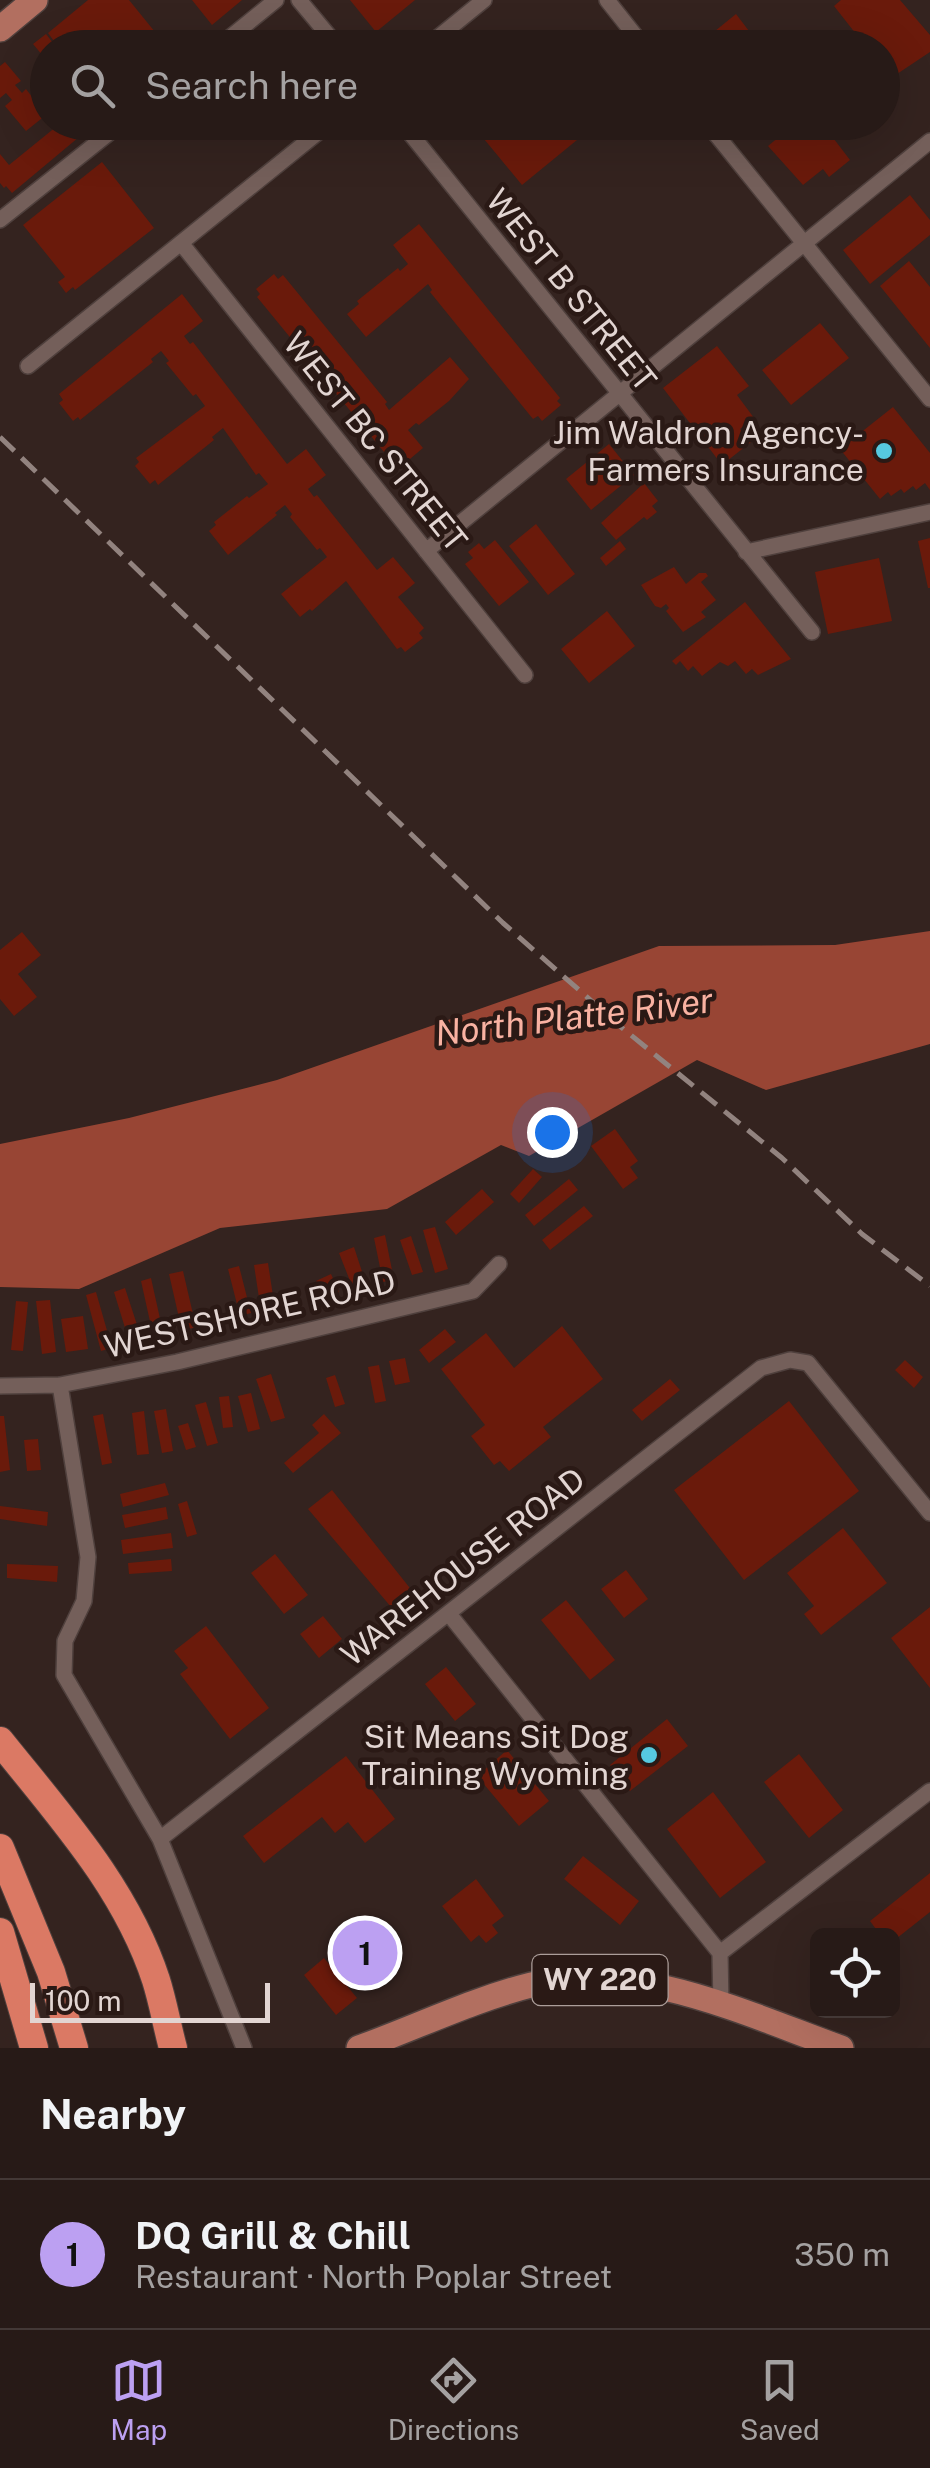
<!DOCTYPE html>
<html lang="en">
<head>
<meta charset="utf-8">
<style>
  body { margin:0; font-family:"Public Sans",sans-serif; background:#332724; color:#f1f3f6 }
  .controls { position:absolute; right:30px; bottom:30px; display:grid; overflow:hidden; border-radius:15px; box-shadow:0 10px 40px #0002 }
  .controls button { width:90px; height:90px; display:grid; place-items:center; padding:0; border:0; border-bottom:2px solid #433836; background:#271a17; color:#f1f3f6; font:50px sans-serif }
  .scale { position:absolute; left:30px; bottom:25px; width:240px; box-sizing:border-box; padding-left:10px; border:5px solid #e2d5d2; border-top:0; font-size:28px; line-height:35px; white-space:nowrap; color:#e2d5d2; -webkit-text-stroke:8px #2a1915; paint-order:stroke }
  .you { position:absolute; left:552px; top:1132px; width:35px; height:35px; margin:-25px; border:8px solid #fff; border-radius:50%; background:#1a73e8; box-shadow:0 0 0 15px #1a73e833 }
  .badge { display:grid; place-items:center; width:65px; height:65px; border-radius:50%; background:#bca0f2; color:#111; font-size:32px; font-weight:700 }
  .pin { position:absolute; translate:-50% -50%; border:5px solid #fff; box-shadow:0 2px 10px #0006 }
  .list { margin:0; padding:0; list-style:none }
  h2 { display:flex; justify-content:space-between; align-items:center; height:130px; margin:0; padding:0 40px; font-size:42px }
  h2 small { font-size:32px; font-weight:400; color:#a4a1a1 }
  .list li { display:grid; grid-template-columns:65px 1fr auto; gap:30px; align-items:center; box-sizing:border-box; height:150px; padding:0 40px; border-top:2px solid #433836 }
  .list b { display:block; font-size:38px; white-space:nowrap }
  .list p { margin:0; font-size:32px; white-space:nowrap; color:#a4a1a1 }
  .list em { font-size:32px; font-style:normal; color:#a4a1a1 }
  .icon { flex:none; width:55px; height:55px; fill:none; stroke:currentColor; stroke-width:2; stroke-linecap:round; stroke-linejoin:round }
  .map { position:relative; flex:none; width:930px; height:2048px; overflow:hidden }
  .search { position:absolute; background:#271a17; box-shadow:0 10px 40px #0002; left:30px; right:30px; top:30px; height:110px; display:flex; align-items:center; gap:25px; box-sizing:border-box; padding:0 35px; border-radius:55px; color:#a4a1a1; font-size:38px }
  .sheet { height:280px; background:#271a17 }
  nav { display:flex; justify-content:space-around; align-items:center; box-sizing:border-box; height:140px; border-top:2px solid #433836; background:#271a17; font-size:28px; color:#a4a1a1 }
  nav a { display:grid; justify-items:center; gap:5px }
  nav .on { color:#bca0f2 }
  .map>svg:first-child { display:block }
  .water { fill:#984534 }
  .building { fill:#6a1a0b }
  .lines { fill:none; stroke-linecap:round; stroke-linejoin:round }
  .street-casing { stroke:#4f403d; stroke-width:18 }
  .primary-casing { stroke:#4f403d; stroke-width:28 }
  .highway-casing { stroke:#4f403d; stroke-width:30 }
  .street { stroke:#745f5a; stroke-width:15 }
  .primary { stroke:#b26f60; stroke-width:25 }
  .highway { stroke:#db7964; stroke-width:28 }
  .rail { stroke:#92837f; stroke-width:5; stroke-dasharray:20 10; stroke-linecap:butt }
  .poi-dot { fill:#56c9e0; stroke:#2a1915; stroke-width:4 }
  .labels { text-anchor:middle; stroke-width:9; stroke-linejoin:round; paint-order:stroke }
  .shield { fill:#2a1915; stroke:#ab9d99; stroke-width:2.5 }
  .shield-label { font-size:30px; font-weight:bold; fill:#e2d5d2 }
  .street-label { font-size:32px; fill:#e2d5d2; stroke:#2a1915 }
  .poi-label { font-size:32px; fill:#e2d5d2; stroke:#2a1915; text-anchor:end }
  .water-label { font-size:35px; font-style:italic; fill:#f9b2a2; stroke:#2a1915 }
</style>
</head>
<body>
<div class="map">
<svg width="930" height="2048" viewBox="0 0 930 2048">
  <rect width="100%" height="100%" fill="#34231f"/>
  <path class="water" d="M930 931V1044L766 1090 697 1060 529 1156 501 1145 387 1209 220 1228 79 1289 0 1287V1144L129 1118 277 1080 659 946 835 945Z"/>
  <path class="building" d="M88 0H129L168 48H59L48 33Z
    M192 0H242L212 25Z
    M350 0H415L376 32Z
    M841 0H900L930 35V52L882 84V48H854L848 40 856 34 834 6Z
    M736 14 762 48H694Z
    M46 34 57 48H48V62L33 44Z
    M5 62 21 81 15 85 22 93 26 89 46 115 26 131 5 106 12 100 6 93 0 98V66Z
    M62 122H97L12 193 6 186 4 188 0 183V154L9 165Z
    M470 122H599L522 185Z
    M797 122H821L850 160 829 177 823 169 803 185 768 146Z
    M102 162 154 228 75 290 73 287 66 293 58 282 65 277 23 225Z
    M910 195 930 220V235L870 284 843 250Z
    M419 224 560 398 557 401 561 405 542 421 538 416 533 419 430 292 432 290 428 284 366 337 347 314 359 304 357 301 398 268 400 271 408 264 393 245Z
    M909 261 930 287V348L880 286Z
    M274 274 278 279 283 275 387 402 385 404 389 410 450 357 469 379 449 401 419 425 416 423 408 430 423 448 398 469 257 297 260 294 256 289Z
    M182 294 203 321 184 336 190 344 193 342 287 464 306 449 326 475 308 489 314 497 317 495 377 570 393 557 415 583 398 597 424 628 419 633 423 638 405 652 401 647 397 649 346 581 312 611 310 609 300 617 281 594 327 557 320 548 317 550 290 517 292 514 285 505 275 513 277 515 228 555 209 531 216 525 214 522 247 496 249 498 268 484 259 473 256 475 223 428 212 437 214 440 158 485 155 480 150 484 135 466 139 462 136 458 205 406 196 394 193 396 166 363 169 361 161 351 151 359 153 362 80 420 78 417 73 421 59 403 63 400 59 394Z
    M820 323 849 358 791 405 762 370Z
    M717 346 749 386 737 395 754 418 740 429 751 442 722 465 663 388Z
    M893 407 930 453V490L925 483 916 490 913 486 904 493 901 489 891 496 888 492 880 499 840 449Z
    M609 444 634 475 591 510 566 479Z
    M644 483 658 501 652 506 657 512 647 520 644 517 616 540 601 523Z
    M536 524 575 574 548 595 509 546Z
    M930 538V588H928L918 541Z
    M495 540 529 582 499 606 465 564 473 558 468 552 479 543 484 549Z
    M620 541 626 549 606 566 600 558Z
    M879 558 892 621 828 634 815 572Z
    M674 567 686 584 699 573H706L708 576 701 582 716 600 701 612 706 617 683 632 666 611 669 608 666 604 661 608 655 606 641 585Z
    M745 602 791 659 758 675 752 669 746 674 735 661 728 666 720 662 702 676 693 666 688 671 680 661 676 665 672 661Z
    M607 611 635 646 589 683 561 649Z
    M22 932 41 955 18 974 37 997 14 1016 0 999V950Z
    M615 1129 638 1161 630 1167 638 1178 623 1189 591 1146Z
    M533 1169 542 1177 519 1203 510 1194Z
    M569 1179 578 1190 534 1226 525 1215Z
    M482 1189 494 1202 456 1235 445 1222Z
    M584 1206 593 1216 550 1250 542 1240Z
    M435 1227 448 1269 435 1273 423 1230Z
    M385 1235 394 1280 383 1282 374 1238Z
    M411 1236 423 1272 412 1275 400 1240Z
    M354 1247 367 1287 354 1291 339 1253Z
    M268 1263 275 1309 261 1311 254 1265Z
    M239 1266 251 1313 240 1316 228 1269Z
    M183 1271 196 1327 182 1331 169 1274Z
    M331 1274 339 1292 325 1299 316 1281Z
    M151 1278 161 1323 151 1326 141 1281Z
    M125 1288 142 1340 130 1344 114 1292Z
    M96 1292 112 1348 101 1351 86 1295Z
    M50 1300 56 1352 42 1354 36 1301Z
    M16 1301 28 1302 23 1351 11 1350Z
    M83 1316 88 1349 66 1352 61 1319Z
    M562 1326 603 1379 543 1427 551 1437 509 1471 500 1461 494 1465 471 1436 485 1425 441 1369 486 1333 514 1368Z
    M445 1329 456 1342 429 1363 419 1350Z
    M405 1358 410 1382 395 1385 389 1361Z
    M905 1360 923 1377 914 1388 895 1370Z
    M379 1365 386 1401 375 1403 368 1367Z
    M271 1374 285 1418 271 1422 256 1379Z
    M335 1375 345 1404 335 1407 326 1378Z
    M670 1379 680 1390 642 1421 632 1410Z
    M251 1393 260 1429 248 1432 238 1396Z
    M229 1396 233 1427 223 1428 219 1397Z
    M789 1401 859 1491 744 1580 674 1490Z
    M206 1402 218 1443 207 1446 195 1405Z
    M166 1409 173 1451 162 1453 154 1411Z
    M144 1411 149 1454 137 1455 132 1413Z
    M103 1414 112 1463 102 1465 93 1416Z
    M324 1414 341 1433 293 1473 284 1463 319 1433 312 1425Z
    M0 1416H4L10 1470 0 1472Z
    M188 1423 196 1447 186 1450 178 1426Z
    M38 1439 41 1470 27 1471 24 1440Z
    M165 1483 169 1495 123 1507 120 1494Z
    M332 1490 417 1597 397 1614 308 1509Z
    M187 1501 197 1534 187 1537 178 1504Z
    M0 1506 48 1512 47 1526 0 1519Z
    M166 1507 168 1519 125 1528 122 1515Z
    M843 1528 887 1583 821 1635 804 1614 814 1606 787 1573Z
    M171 1533 173 1548 123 1554 121 1540Z
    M275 1554 308 1595 284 1614 251 1573Z
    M171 1559 172 1571 129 1574 128 1563Z
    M7 1564 58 1566 57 1582 7 1578Z
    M626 1570 648 1599 624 1618 601 1589Z
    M566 1600 615 1660 590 1680 541 1620Z
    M930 1607V1688L891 1638Z
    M323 1616 342 1639 319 1658 300 1634Z
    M206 1626 269 1708 230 1739 180 1674 188 1668 174 1651Z
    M446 1667 476 1704 455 1721 425 1684Z
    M667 1719 688 1746 630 1791 610 1765Z
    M507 1750 549 1801 519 1826 477 1776Z
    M799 1754 843 1810 809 1838 764 1782Z
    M346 1756 395 1819 365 1843 348 1822 335 1833 322 1817 264 1863 243 1836Z
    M713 1792 766 1862 720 1898 667 1829Z
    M583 1856 639 1901 620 1925 564 1879Z
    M930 1873V1912L892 1942V1936H881L870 1921Z
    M476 1879 504 1916 492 1925 498 1933 486 1943 479 1935 471 1942 442 1906Z
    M355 1922 388 1965 371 1979 342 1941 349 1935 345 1930Z
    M324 1958 357 1998 336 2015 304 1975Z"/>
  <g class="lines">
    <g class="street-casing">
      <path id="street" d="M299 0 339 48
        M607 0 645 48
        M217 48 276 0
        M425 48 484 0
        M401 122 812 632
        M706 122 930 399
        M0 220 123 122
        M181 243 525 675
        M28 366 331 122
        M426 551 930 141
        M746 552 930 512
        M60 1385 88 1557 84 1601 65 1641 64 1675 160 1839 244 2048
        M0 1386 60 1385 177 1362 473 1291 499 1264
        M449 1614 720 1953 721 2006
        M160 1839 761 1368 790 1360 808 1363 930 1513
        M720 1953 930 1791"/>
    </g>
    <g class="primary-casing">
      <path id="primary" d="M0 29 35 0
        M359 2048C417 2027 472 2000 531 1985 635 1960 746 2014 841 2048"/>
    </g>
    <g class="highway-casing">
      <path id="highway" d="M0 1741C60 1816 126 1888 156 1980 163 2002 167 2026 173 2048
        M0 1848 51 1972 74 2048
        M0 1932 34 2048"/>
    </g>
    <use href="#street" class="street"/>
    <use href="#primary" class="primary"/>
    <use href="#highway" class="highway"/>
    <path class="rail" d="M0 437 503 923 621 1027 782 1158 862 1234 930 1286"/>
  </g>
  <g class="poi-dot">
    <circle cx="884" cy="451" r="10"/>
    <circle cx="649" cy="1755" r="10"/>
  </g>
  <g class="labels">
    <rect class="shield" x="532.5" y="1955" width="135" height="50" rx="8"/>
    <g class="shield-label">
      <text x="600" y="1990">WY 220</text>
    </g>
    <g class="street-label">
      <text transform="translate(571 290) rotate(51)" y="11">WEST B STREET</text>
      <text transform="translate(375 442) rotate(51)" y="11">WEST BC STREET</text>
      <text transform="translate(250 1314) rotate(-13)" y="11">WESTSHORE ROAD</text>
      <text transform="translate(463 1567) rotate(-38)" y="11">WAREHOUSE ROAD</text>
    </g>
    <g class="poi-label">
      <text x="864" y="444">Jim Waldron Agency-<tspan x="864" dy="37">Farmers Insurance</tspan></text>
      <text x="629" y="1748">Sit Means Sit Dog<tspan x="629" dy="37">Training Wyoming</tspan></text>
    </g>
    <g class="water-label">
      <text transform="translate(574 1017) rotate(-7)" y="12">North Platte River</text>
    </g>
  </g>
</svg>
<div class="controls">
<button><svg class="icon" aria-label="locate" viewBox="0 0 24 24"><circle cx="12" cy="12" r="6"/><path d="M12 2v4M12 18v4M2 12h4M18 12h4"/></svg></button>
</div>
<div class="scale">100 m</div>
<div class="you"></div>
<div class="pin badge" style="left:365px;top:1953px">1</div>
<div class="search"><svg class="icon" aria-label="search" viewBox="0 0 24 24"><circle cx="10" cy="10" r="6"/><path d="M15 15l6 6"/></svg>Search here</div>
</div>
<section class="sheet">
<h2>Nearby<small></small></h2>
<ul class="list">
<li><span class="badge">1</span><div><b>DQ Grill &amp; Chill</b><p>Restaurant · North Poplar Street</p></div><em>350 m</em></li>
</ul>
</section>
<nav>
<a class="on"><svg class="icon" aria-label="map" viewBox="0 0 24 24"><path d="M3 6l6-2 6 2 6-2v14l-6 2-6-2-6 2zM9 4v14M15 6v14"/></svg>Map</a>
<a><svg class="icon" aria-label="directions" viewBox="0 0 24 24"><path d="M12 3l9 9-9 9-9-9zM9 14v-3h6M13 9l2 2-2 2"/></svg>Directions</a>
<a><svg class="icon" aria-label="saved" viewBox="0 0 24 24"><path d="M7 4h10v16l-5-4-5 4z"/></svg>Saved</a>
</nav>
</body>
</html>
